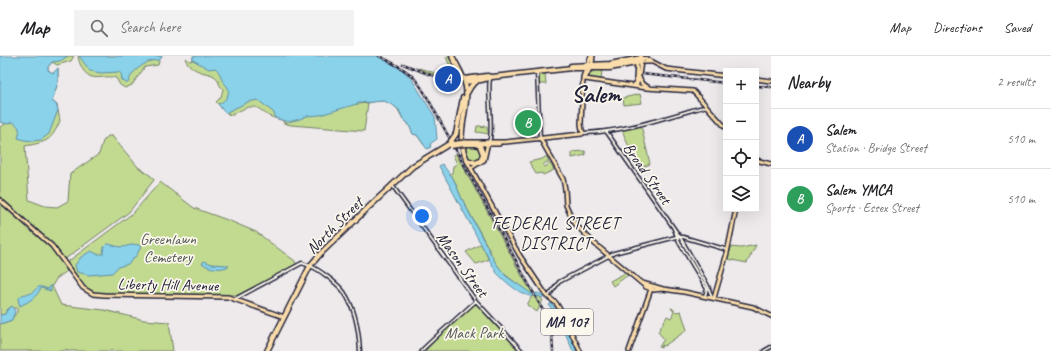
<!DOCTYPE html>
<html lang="en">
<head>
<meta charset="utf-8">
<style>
  body { margin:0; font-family:Caveat,sans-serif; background:#f2f2f2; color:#202124 }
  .controls { position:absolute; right:12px; top:12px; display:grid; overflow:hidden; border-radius:0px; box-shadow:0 4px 16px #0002 }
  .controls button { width:36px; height:36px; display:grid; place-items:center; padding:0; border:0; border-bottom:1px solid #e0e0e0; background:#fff; color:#202124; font:20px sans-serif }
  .you { position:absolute; left:422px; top:160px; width:14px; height:14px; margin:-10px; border:3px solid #fff; border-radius:50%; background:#1a73e8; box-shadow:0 0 0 6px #1a73e833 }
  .badge { display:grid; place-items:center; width:26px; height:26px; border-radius:50%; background:#db2777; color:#fff; font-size:13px; font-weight:700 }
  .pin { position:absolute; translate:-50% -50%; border:2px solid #fff; box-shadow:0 1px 4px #0006 }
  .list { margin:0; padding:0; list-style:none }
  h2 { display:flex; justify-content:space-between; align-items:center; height:52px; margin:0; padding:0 16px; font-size:17px }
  h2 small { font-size:13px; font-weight:400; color:#757577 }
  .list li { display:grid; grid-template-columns:26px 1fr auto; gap:12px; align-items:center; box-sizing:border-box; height:60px; padding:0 16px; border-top:1px solid #e0e0e0 }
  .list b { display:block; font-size:15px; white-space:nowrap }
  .list p { margin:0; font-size:13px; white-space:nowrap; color:#757577 }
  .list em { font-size:13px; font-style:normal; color:#757577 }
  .icon { flex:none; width:22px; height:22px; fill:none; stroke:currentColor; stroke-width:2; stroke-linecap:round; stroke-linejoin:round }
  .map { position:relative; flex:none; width:771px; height:295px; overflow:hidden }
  header { display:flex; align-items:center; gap:24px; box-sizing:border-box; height:56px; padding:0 20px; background:#fff; border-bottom:1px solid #e0e0e0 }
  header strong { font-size:19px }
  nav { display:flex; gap:22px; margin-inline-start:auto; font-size:14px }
  .search { width:280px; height:36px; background:#f2f2f2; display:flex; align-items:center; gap:10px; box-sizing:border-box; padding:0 14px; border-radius:0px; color:#757577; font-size:15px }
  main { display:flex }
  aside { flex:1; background:#fff }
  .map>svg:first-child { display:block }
  .green { fill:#c2da90; stroke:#727e66 }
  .water { fill:#89d2ea; stroke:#608ca4 }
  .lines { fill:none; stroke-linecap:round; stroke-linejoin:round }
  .minor-casing { stroke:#22223b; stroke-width:5 }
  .major-casing { stroke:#22223b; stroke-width:6 }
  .highway-casing { stroke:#22223b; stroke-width:7 }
  .minor { stroke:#fbf7ec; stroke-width:2 }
  .major { stroke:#faddab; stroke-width:3 }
  .highway { stroke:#faddab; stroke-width:4 }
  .rail-casing { stroke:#22223b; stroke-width:2.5 }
  .rail { stroke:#fbf7ec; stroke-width:1; stroke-dasharray:3; stroke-linecap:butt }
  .major-bridge-casing { stroke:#22223b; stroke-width:6; stroke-linecap:butt }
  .highway-bridge-casing { stroke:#22223b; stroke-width:7; stroke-linecap:butt }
  .major-bridge { stroke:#faddab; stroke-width:3 }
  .highway-bridge { stroke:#faddab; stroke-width:4 }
  .labels { text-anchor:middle; stroke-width:3.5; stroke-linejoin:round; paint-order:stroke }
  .shield { fill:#fbf7ec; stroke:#636270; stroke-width:1 }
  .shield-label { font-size:15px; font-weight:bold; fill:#22223b }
  .street-label { font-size:16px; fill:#22223b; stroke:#fbf7ec }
  .park-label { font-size:16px; fill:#525954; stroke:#fbf7ec }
  .neighbourhood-label { font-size:17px; letter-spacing:1px; fill:#22223b; stroke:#fbf7ec }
  .town-label { font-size:24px; font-weight:bold; fill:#22223b; stroke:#fbf7ec }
</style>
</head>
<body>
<header>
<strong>Map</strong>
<div class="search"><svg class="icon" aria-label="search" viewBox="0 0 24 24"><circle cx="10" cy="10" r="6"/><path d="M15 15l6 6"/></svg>Search here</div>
<nav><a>Map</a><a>Directions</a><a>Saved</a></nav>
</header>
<main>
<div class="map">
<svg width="771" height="295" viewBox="0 0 771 295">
  <rect width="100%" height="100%" fill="#eeeaeb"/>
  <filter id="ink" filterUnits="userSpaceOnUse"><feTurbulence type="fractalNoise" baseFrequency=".025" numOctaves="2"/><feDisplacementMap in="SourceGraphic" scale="8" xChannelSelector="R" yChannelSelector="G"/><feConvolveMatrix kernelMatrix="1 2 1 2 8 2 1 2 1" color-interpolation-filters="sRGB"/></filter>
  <g filter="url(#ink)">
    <path class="green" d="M44 0H74L71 5 57 9 52 6 48 11V14L53 17 58 12V26L52 45 57 49 60 65C51 86 46 86 25 90L29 144 45 150 57 151 68 145 70 118 99 98 103 85 108 80H112L138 111 151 120 154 124 129 156 61 206 67 215 56 223 52 230 61 249 104 254 144 264 169 266 173 295H67V293L63 295H0V268L10 265 17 256V252H9L5 258 0 259V71L7 67 0 66Z
      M78 0H162L160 2 158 9 145 11 132 29 125 32 120 29 116 22C107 19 100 23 92 21 84 19 79 8 78 0Z
      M193 0 393 34 424 89 417 79 413 78 408 67 403 63 397 52 389 46 384 45H378L356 48 368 47 364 75 291 69 283 67 284 65C279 63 273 62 269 60 261 55 259 50 249 51 243 52 239 56 234 57L233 59H229L216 46 221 41 223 33C218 29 219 23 214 20 211 18 208 18 205 17 196 15 189 11 185 3L186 2 190 5 193 4Z
      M448 0 460 23 444 21 420 16 419 14V12L442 19 452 15 446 1Z
      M602 14 601 24 588 22C591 14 595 15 602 14Z
      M545 17 546 28H538L540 18Z
      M640 38 642 47 624 49 623 42Z
      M641 69 650 108 638 113 622 74Z
      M477 70H481L482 72V70L484 72V70H487V74L490 78 476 76Z
      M467 90 478 91C483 97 481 101 476 105L468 102 464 91Z
      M585 95 586 99 572 102V96Z
      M456 98 522 220 533 238 535 237 543 244 537 256 527 249 532 240V239L503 217 493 203C486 203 482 207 476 208L466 196 481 188 488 202 491 197 462 143 454 124 450 118 452 117 453 110 457 108 453 99Z
      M547 100 549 106H547L543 109 545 111 550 107 554 114 543 119 542 117 536 118 529 106 542 103Z
      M160 126 194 152 230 165 256 176 295 205 296 209 238 239 96 237C81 233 74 219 66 207L133 157Z
      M756 189 747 207 727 203 730 191 741 192Z
      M625 217 628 219 613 230 610 225Z
      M476 247 493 267 519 293 514 295H425L447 271Z
      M671 252H672L676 256 681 255 687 274 664 290 662 289 661 292 659 291 664 283 658 276 667 260 671 262 674 256Z"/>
    <path class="water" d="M0 0H68L60 5 52 6 48 11V14L53 17 58 12V26L52 45 56 48 58 54 49 78 41 84 32 85 24 84 18 82C21 74 19 69 12 66L8 68 0 66Z
      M79 0H162L160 4C148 4 140 10 132 18 130 21 130 24 128 27H126L122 24 121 18 119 16 101 17 90 15Z
      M193 0H377L401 13 411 22 435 61 437 83 430 88 431 91 427 93 417 79 413 78 408 67 403 63 399 54 394 50 384 45 360 47 320 59 307 60 300 63 288 66 275 62 274 57 258 44 248 46 225 57 218 48C224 46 230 40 228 32 227 29 223 27 222 24 220 19 220 16 215 12L209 13 193 4Z
      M442 108 453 122 462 143 495 206 506 220 532 238 538 237 544 240 542 242 538 240C525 244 504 225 496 216L439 110Z
      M107 188C112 188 117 191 121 191 127 191 133 187 139 189L141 191 136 200 128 208 118 211 112 217 89 219 77 216 75 209 81 201 91 195 97 198H103L104 191Z
      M204 205 212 208 227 209 229 210C222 214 208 213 202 207Z
      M51 229V235L41 232C36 242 30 245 20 250L18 244C21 238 24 238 30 238 39 232 36 228 48 233Z
      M551 247 562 262 577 295H573L559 263 549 249Z
      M12 250 15 255 12 264 0 268V259L5 258 7 254Z"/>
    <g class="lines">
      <g class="minor-casing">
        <path id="minor" d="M537 16 540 82
          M606 75 680 181 708 230 712 242
          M583 77C625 76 666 61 707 50
          M489 85C494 79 487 34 490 23
          M392 129 476 245 522 295
          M674 173 680 188 707 233 705 240
          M548 241 559 226 614 197 676 181H683L728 194
          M235 243 302 207C304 208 308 209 310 210 319 213 339 229 344 236 355 252 359 276 360 295
          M421 295 439 278 476 245
          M764 295 771 291"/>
      </g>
      <g class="major-casing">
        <path id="major" d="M641 2 647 3 666 13 726 20
          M639 21 642 28 648 31
          M585 23 646 32 693 35 726 72
          M585 23 592 8 593 0
          M756 23 771 25
          M637 28 636 23 637 7
          M634 29 638 26 641 6H651
          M582 74 581 68 583 21 591 0
          M540 82 563 123 565 133 566 149 574 167 595 188 646 231 654 234 663 233
          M464 86H505L582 78 583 77 582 74
          M477 88H499
          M756 104 771 108
          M467 105 500 165 520 200 547 240 556 247 561 255 580 295
          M471 112 484 104 488 86
          M0 144 52 190 83 232 93 238 104 239 228 241 284 261
          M642 227 663 233 684 236 753 251 771 260
          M714 242 727 197 736 153
          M629 295 651 233"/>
      </g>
      <g class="highway-casing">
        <path id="highway" d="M452 0C457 10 464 20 466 31 469 57 454 78 467 104L476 107 481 104 483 98 480 90 475 88H464
          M571 10 610 8 641 2
          M464 23 487 20 491 21
          M465 26 481 24 492 21 572 12H610L641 6V0
          M467 37 471 30 476 26
          M456 78 463 42
          M267 295 310 210 321 197 370 150 413 110 449 88"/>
      </g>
      <use href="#minor" class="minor"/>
      <use href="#major" class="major"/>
      <use href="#highway" class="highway"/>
      <g class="rail-casing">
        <path id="rail" d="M379 0C391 6 406 13 415 23 422 31 427 41 432 50L546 260 552 278 553 295
          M403 8 431 19 460 24
          M642 18 726 27
          M756 30 771 31"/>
      </g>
      <use href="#rail" class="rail"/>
      <g class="major-bridge-casing">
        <path id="major-bridge" d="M450 88 464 86"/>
      </g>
      <g class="highway-bridge-casing">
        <path id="highway-bridge" d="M449 88 456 78
          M451 90 464 88"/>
      </g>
      <use href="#major-bridge" class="major-bridge"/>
      <use href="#highway-bridge" class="highway-bridge"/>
    </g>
  </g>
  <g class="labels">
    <rect class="shield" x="541" y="253" width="52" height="26" rx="3"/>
    <g class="shield-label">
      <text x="567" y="271">MA 107</text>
    </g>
    <g class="street-label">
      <text transform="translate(648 117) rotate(55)" y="6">Broad Street</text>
      <text transform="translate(334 169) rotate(-45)" y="6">North Street</text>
      <text transform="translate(463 208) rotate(54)" y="6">Mason Street</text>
      <text transform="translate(168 228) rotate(1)" y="6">Liberty Hill Avenue</text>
    </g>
    <g class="park-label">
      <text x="168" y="188">Greenlawn<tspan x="168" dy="18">Cemetery</tspan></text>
      <text x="474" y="282">Mack Park</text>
    </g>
    <g class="neighbourhood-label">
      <text x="556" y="173">FEDERAL STREET<tspan x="556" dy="20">DISTRICT</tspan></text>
    </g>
    <g class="town-label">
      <text x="596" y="46">Salem</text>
    </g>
  </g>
</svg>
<div class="controls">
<button>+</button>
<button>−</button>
<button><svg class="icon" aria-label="locate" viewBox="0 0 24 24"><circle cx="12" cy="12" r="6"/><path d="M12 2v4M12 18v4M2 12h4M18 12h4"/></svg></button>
<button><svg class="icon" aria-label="layers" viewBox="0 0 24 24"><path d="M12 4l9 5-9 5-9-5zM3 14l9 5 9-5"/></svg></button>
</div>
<div class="you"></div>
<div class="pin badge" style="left:448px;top:23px;background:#1a4fb4">A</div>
<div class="pin badge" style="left:528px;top:67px;background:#2e9e5b">B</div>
</div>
<aside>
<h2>Nearby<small>2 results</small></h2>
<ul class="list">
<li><span class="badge" style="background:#1a4fb4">A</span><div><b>Salem</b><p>Station · Bridge Street</p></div><em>510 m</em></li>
<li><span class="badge" style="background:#2e9e5b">B</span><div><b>Salem YMCA</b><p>Sports · Essex Street</p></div><em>510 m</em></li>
</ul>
</aside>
</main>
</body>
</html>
